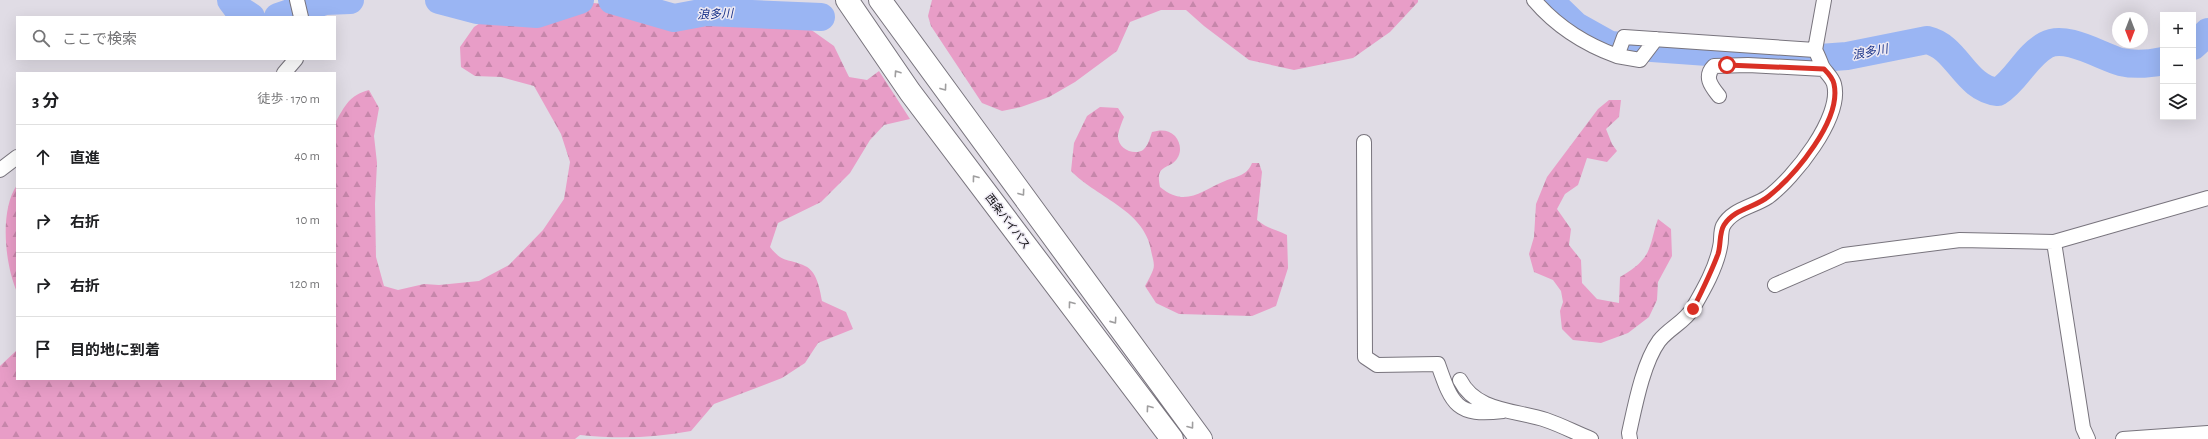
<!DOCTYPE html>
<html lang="ja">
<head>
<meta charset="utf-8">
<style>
  body { margin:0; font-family:"Alegreya Sans","Noto Sans JP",sans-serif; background:#f2f2f2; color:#202124 }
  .controls { position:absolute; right:12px; top:12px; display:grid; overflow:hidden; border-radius:0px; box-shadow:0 4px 16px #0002 }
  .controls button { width:36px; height:36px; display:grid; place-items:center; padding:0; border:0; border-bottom:1px solid #e0e0e0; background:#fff; color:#202124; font:20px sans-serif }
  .compass { position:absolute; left:2112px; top:12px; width:36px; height:36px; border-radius:50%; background:#fff; box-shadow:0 4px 16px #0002; rotate:180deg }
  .stop { position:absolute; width:12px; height:12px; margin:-9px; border:3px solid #d93025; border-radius:50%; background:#fff }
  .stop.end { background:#d93025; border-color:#fff; box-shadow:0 1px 4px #0008 }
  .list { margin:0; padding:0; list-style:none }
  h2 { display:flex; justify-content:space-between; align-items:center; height:52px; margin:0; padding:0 16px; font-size:17px }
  h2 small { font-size:13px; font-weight:400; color:#757577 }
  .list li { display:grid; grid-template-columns:26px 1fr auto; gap:12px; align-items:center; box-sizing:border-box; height:64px; padding:0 16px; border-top:1px solid #e0e0e0 }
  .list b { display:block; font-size:15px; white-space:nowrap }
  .list em { font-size:13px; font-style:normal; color:#757577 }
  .icon { flex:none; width:22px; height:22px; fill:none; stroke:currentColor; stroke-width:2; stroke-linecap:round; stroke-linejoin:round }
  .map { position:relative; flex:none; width:2208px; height:439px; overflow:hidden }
  .search { position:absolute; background:#fff; box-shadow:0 4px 16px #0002; left:16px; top:16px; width:320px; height:44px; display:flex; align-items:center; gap:10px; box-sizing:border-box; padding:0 14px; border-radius:0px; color:#757577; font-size:15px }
  .panel { position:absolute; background:#fff; box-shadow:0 4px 16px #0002; left:16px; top:72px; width:320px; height:308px; border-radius:0px }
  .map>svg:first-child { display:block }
  .forest { fill:url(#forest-firs) }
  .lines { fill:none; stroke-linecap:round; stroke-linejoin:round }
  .river { stroke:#9ab5f3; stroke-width:28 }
  .minor-casing { stroke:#78747d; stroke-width:16 }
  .trunk-casing { stroke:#78747d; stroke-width:24 }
  .minor { stroke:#fff; stroke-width:14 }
  .trunk { stroke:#fff; stroke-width:22 }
  .oneway { stroke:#9f9e9f }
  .route { stroke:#d93025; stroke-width:5 }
  .labels { text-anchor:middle; stroke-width:3; stroke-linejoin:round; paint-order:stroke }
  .street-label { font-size:11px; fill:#0e0d10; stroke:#ede9f3 }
  .water-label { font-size:12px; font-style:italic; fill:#173188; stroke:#ede9f3 }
</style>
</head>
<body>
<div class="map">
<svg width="2208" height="439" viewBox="0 0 2208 439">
  <defs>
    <pattern id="forest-firs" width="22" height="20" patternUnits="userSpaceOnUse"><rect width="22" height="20" fill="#e89dc7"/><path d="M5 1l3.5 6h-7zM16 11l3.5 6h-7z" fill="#c686aa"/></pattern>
  </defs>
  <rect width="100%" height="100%" fill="#e0dce5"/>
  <path class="forest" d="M932 0H1418V2L1390 32 1353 58 1294 70 1249 60 1204 26 1186 10H1161L1130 22 1117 51 1075 82 1049 97 1021 107 1002 111 982 103 931 26 928 16Z
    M593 3 616 5 646 18 674 24 706 18 796 22 810 29 834 46 849 77 867 80 879 71 910 119 884 125 870 140 850 173 821 202 778 223 770 247C783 264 789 258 805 266 817 271 820 290 822 301L846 312 853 329 818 343 805 363 782 378 714 404 691 431C654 438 617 439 580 435L575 439H0V366L17 350V379H335V123C345 106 349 95 369 90L379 108 374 136 377 163 375 204 376 257 384 286 398 290 424 284 439 285 479 281 509 265 543 230 564 199 570 162 561 134 534 86 501 77 475 76 461 67 460 47 474 27 488 18 512 21H543Z
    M1609 100H1621L1619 117 1606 129 1612 144 1617 151 1607 162 1587 158 1578 185 1565 194 1557 209 1571 229 1569 245 1581 260 1582 283 1597 299 1619 303 1620 277C1632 270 1644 262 1649 249 1653 239 1654 229 1658 219L1671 229 1672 256 1658 282 1657 300 1649 317 1628 333 1601 343 1573 340 1562 329 1560 311 1563 302 1561 291 1553 280 1534 272 1529 254 1534 237 1536 204 1547 177 1598 109Z
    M1100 107 1118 108 1124 117C1122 122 1119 129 1118 135 1117 148 1133 156 1143 150 1148 146 1150 138 1152 132 1160 130 1168 129 1175 136 1182 144 1182 156 1173 163 1169 166 1163 167 1160 172 1158 177 1159 181 1160 187 1186 208 1200 191 1225 181 1237 176 1247 176 1252 163H1259L1262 172 1257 220C1268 229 1275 229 1287 235L1288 268 1276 306 1252 316 1179 314 1156 303 1145 286C1148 281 1151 275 1153 270 1155 265 1153 259 1152 255 1147 210 1098 199 1071 171L1074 143 1087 116Z
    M17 185V292C4 262 0 209 17 185Z"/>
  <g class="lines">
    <path class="river" d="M231 0 237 8 251 17
      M439 0 477 10 537 14 580 0
      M612 0 674 18 706 12 821 17
      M1549 0 1576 26 1610 45 1806 59 1847 56 1927 40C1958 47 1964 88 1998 92 2017 80 2026 56 2046 45 2066 34 2100 56 2121 62 2134 65 2149 64 2163 61
      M278 17 325 1 350 0
      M2193 46 2208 32"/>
    <g class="minor-casing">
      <path id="minor" d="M297 0 301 17
        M1534 0C1557 27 1584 44 1617 56
        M1815 50 1824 0
        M284 73 296 59
        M1719 96C1712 87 1703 77 1714 66L1748 65 1824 69
        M1364 142 1365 357 1377 365 1438 364C1452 404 1456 417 1503 411
        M0 170 17 157
        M2054 242 2083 428 2088 439
        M1775 285 1844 255 1960 240 2054 242 2208 198
        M1460 380C1476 412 1516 410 1546 420 1561 425 1576 433 1591 439
        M1630 439 1629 433C1635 406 1643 363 1659 341 1669 328 1685 322 1693 308 1704 289 1716 268 1720 247 1722 240 1720 233 1723 226 1732 209 1753 207 1768 197 1793 179 1843 117 1834 84 1832 77 1825 72 1822 66 1820 61 1818 55 1815 50L1624 37 1617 56 1640 60 1656 39
        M2123 439 2208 433"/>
    </g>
    <g class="trunk-casing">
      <path id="trunk" d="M847 0 910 92 1172 439
        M880 0 1201 439"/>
    </g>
    <use href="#minor" class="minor"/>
    <use href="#trunk" class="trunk"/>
  </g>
  <defs><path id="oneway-chevron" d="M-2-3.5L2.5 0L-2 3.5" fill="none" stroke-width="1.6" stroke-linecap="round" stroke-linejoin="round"/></defs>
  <g class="oneway">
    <use href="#oneway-chevron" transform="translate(897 73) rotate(-124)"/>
    <use href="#oneway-chevron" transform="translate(944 88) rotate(54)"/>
    <use href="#oneway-chevron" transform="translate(975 178) rotate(-127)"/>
    <use href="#oneway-chevron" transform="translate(1022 193) rotate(54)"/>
    <use href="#oneway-chevron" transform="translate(1071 304) rotate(-127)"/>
    <use href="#oneway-chevron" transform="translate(1114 321) rotate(55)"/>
    <use href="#oneway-chevron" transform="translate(1149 408) rotate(-126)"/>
    <use href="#oneway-chevron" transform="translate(1191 426) rotate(53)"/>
  </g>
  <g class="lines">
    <path class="route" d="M1693 309C1702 291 1711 273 1718 254 1721 245 1719 233 1724 225 1735 208 1755 208 1769 196 1795 175 1842 120 1834 84 1833 79 1828 73 1824 69L1727 65"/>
  </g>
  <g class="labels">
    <g class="street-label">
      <text transform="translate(1008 221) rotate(53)" y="4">西条バイパス</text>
    </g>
    <g class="water-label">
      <text transform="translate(715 14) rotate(-2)" y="4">浪多川</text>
      <text transform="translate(1870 52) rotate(-11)" y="4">浪多川</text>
    </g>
  </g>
</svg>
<div class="controls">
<button>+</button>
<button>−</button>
<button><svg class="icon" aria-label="layers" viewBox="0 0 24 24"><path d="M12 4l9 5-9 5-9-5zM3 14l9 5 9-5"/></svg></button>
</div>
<svg class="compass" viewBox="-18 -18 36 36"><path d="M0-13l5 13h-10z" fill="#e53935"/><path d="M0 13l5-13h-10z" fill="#757577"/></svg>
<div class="stop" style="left:1727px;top:65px"></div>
<div class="stop end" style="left:1693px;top:309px"></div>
<div class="search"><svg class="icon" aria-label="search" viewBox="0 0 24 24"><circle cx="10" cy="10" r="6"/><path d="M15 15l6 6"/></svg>ここで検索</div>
<section class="panel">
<h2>3 分<small>徒歩 · 170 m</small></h2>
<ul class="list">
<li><svg class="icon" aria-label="ahead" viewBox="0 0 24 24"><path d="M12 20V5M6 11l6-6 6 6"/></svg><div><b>直進</b></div><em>40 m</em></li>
<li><svg class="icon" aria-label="right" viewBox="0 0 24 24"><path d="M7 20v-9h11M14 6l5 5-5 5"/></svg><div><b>右折</b></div><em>10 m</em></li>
<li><svg class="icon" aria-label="right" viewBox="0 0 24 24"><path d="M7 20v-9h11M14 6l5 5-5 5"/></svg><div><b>右折</b></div><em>120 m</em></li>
<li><svg class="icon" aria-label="arrive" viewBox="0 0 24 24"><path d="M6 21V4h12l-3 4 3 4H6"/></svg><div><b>目的地に到着</b></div></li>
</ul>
</section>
</div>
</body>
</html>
